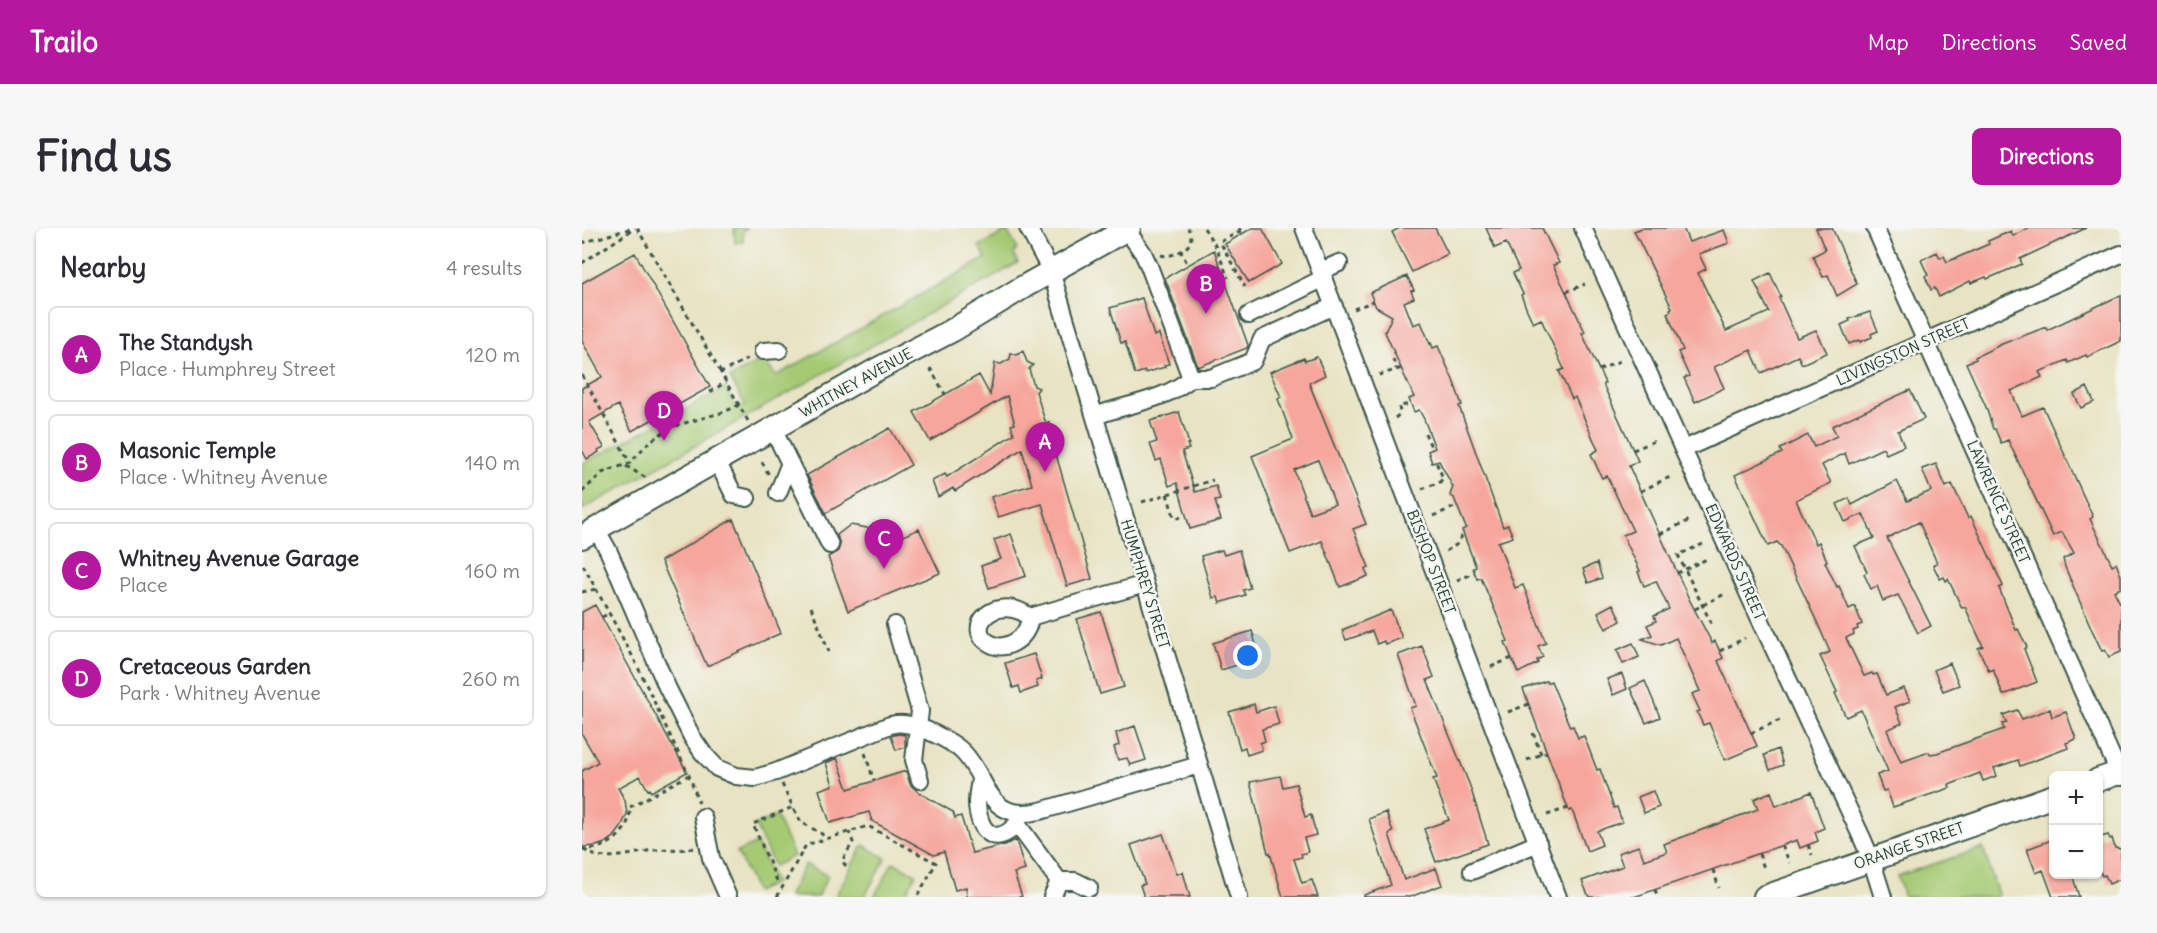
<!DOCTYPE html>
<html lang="en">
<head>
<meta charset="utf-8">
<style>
  body { margin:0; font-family:Delius,sans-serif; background:#f7f7f7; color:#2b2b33 }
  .controls { position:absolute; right:18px; bottom:18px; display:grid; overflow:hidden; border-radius:9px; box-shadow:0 2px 4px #0004 }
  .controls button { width:54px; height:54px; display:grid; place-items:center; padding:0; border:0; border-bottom:2px solid #e1e1e2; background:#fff; color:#2b2b33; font:30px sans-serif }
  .you { position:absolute; left:666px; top:428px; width:21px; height:21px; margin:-15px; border:4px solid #fff; border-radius:50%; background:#1a73e8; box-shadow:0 0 0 9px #1a73e833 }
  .badge { display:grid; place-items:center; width:39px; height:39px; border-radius:50%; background:#b5179e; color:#fff; font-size:20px; font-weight:700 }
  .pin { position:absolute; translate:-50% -50px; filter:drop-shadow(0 2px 3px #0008) }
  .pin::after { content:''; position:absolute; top:32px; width:21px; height:18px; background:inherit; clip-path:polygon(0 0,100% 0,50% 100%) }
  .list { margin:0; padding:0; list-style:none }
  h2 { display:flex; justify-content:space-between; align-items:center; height:78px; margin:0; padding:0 24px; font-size:26px }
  h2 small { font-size:20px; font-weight:400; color:#7c7c81 }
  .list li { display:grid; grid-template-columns:39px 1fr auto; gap:18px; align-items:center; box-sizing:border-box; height:96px; margin:0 12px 12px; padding:0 12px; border:2px solid #e1e1e2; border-radius:9px }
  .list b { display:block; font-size:22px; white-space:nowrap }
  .list p { margin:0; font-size:20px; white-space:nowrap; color:#7c7c81 }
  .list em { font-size:20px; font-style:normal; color:#7c7c81 }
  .map { position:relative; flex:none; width:1539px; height:669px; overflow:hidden; border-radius:9px }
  header { display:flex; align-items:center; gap:36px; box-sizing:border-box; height:84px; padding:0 30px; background:#b5179e; color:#fff }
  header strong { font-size:28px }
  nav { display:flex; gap:33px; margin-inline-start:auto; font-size:21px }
  .intro { display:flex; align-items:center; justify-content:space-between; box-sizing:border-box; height:144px; padding:0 36px }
  h1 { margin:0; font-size:42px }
  .button { padding:15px 27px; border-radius:9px; background:#b5179e; color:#fff; font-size:21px; font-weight:700 }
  main { display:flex; gap:36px; padding:0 36px }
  aside { flex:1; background:#fff; border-radius:9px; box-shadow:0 2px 4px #0004 }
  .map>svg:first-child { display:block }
  .green { fill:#a6ca73; stroke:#628454; stroke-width:1.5 }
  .building { fill:#f6a69c; fill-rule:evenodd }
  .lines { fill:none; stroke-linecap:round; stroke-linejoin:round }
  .minor-casing { stroke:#3d5649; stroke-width:20 }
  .major-casing { stroke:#3d5649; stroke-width:26 }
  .path { stroke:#3d5649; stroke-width:3; stroke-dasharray:4.5 4.5; stroke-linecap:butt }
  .minor { stroke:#fff; stroke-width:16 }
  .major { stroke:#fff; stroke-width:22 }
  .labels { text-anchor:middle; stroke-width:5; stroke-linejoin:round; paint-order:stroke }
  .street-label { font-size:15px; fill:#1f3d34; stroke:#f6f6f2 }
</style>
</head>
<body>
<header>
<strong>Trailo</strong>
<nav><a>Map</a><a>Directions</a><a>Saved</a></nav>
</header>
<div class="intro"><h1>Find us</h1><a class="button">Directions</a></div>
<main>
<aside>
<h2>Nearby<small>4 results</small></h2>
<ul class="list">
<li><span class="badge">A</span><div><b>The Standysh</b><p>Place · Humphrey Street</p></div><em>120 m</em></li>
<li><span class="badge">B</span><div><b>Masonic Temple</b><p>Place · Whitney Avenue</p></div><em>140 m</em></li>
<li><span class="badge">C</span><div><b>Whitney Avenue Garage</b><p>Place</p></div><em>160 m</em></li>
<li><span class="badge">D</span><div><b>Cretaceous Garden</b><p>Park · Whitney Avenue</p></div><em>260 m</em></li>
</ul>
</aside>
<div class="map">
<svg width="1539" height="669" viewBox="0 0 1539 669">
  <rect width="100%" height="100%" fill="#f6f6f2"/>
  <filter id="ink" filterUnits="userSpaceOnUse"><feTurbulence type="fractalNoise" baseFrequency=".0167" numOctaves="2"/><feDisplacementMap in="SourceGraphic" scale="12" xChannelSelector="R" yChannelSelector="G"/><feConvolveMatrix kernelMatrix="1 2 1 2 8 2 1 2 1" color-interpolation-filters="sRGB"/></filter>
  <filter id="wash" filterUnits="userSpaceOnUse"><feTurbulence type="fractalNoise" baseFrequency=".008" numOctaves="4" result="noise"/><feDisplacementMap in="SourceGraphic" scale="24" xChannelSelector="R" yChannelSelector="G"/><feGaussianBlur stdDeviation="1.35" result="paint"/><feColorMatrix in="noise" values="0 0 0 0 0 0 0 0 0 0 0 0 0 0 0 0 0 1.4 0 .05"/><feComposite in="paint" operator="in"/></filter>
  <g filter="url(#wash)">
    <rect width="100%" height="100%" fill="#e8e3c3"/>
    <path class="green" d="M152 0H166L161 2V14L153 15Z
      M425 3 435 20 432 26 436 35 0 282V236L143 160 155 181 163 177 148 150 181 131 194 148 404 30 397 18Z
      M194 588 212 628 192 638 173 597Z
      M175 615 193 655 174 664 155 624Z
      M281 617 304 630 282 669H257L254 667Z
      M1401 620 1417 669H1322L1315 648Z
      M311 634 334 646 322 669H292Z
      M223 636 246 648 235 669H206Z"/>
    <g id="blocks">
      <path class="building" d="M670 0H680L700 36 667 55 643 16Z
        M818 0H853L866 26 830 44 810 4Z
        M904 0H960L977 35 971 37 1003 104 1000 105 1023 155 1021 156 1056 233 1047 238 1107 371 1130 415 1133 413 1141 430 1136 433 1175 518 1143 532 1127 495 1121 497 1115 484 1118 483 1110 466 1118 463 1094 410 1079 417 1060 411 1070 407 1065 397 1074 393 1072 388 1087 381 1074 353 1062 358 1056 344 1058 343 1041 307 1051 303 1025 248 1020 250 1009 226 1016 222 993 169 990 171 977 143 982 141 959 91 951 95 945 82 939 67 941 66 931 45 937 42 924 15 913 20Z
        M1060 0H1101L1107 14 1142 2 1147 15 1117 26 1124 41 1116 45 1144 103 1187 84 1172 53 1188 45 1199 69 1197 70 1215 110 1234 102 1245 125 1220 136 1216 128 1179 145 1169 122 1132 139 1142 160 1113 174 1102 150 1107 148 1096 124 1101 122 1085 85 1089 83 1088 81 1090 80 1052 3Z
        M1234 0H1250L1275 56 1255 68 1246 47 1241 49 1231 28 1243 22Z
        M1447 0H1504L1438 31 1440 36 1405 51 1404 49 1389 55 1388 53 1357 69 1353 60 1349 62 1343 48 1346 47 1339 32 1355 24 1358 30 1362 28 1365 34 1407 16 1406 13 1429 3 1431 8Z
        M632 22 666 117 665 120 616 139 583 50Z
        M53 25 128 159 50 203 36 177 7 194 22 219 16 222 17 224 5 231 0 222V160L20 149 0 113V55Z
        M825 48 832 62 829 63 832 70 822 74 831 97 839 94 848 116 849 115 851 120 856 118 871 152 880 177 877 178 921 299 926 297 931 309 916 314 933 360 941 357 964 415 956 418 961 429 955 432 956 435 936 445 923 414 926 413 899 350 895 351 891 340 894 339 880 302 884 300 872 270 868 267 871 259 857 233 850 235 846 223 853 220 842 191 837 182 832 184 827 171 832 169 803 104 810 88 794 79 788 65Z
        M1539 67V113L1505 129 1504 127 1486 135 1485 132 1457 144 1460 149 1429 163 1440 188 1461 179 1511 289 1508 291 1530 337 1534 335 1539 348V360L1532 363 1539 377V424L1527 429 1523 422 1520 423 1510 402 1483 339 1481 331 1492 325 1480 304 1471 308 1426 212 1419 215 1413 201H1411L1404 179 1384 135 1394 131 1393 129 1420 116 1464 99 1465 102Z
        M560 70 572 108 577 106 587 136 582 137 583 139 563 145V143L553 146 543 114 539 115 528 80Z
        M1288 84 1296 103 1289 106 1290 109 1278 114 1277 112 1267 116 1259 97 1268 93 1267 91Z
        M441 123 445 134 451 137 447 141 452 158 457 160 454 164 463 193 468 195 465 199 469 217 471 216 510 351 485 358 460 276 416 289 409 269 450 257 440 221 373 263 371 260 356 269 350 253 363 246 365 249 432 206 429 197 433 196 425 168 348 213 332 184 397 147 408 167 413 135 419 136 428 131 429 125 435 127Z
        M735 129 743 147 727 155 784 296 771 301 787 339 783 341 786 348 758 359 740 313 708 325 670 228 711 211 696 171 699 169 688 144 722 130 723 133ZM736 232 753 276 728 285 712 242Z
        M1505 159 1512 174 1499 180 1492 166Z
        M1328 162 1342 191 1316 203 1322 218 1304 226 1301 220 1267 236 1263 225 1240 237 1249 255 1214 272 1234 316 1237 314 1245 333 1243 334 1255 359 1257 358 1267 381 1273 378 1280 396 1275 398 1276 401 1271 403 1272 406 1264 410 1282 448 1290 445 1291 447 1295 446 1304 467 1322 460 1328 473 1313 479 1320 495 1305 502 1319 534 1347 524 1348 526 1355 525 1422 501 1420 496 1425 495 1421 487 1435 482 1440 491 1468 481 1470 489 1484 484 1494 511 1484 515 1486 520 1438 538 1436 532 1412 540 1415 548 1401 553 1398 545 1367 557 1368 560 1311 579 1305 562 1301 563 1295 547 1306 543 1279 482 1264 489 1253 465 1255 464 1238 428 1248 424 1235 394 1199 318 1195 314 1186 318 1153 247 1200 225 1198 221 1226 207 1232 219 1255 208 1250 198Z
        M597 184 607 216H605L607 221 600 223 613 264 634 258 638 272 633 273 639 292 608 301 595 255 587 258 579 231 574 233 568 216 575 214 568 193Z
        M308 200 329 237 244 285 225 247Z
        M1354 236 1364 259 1370 256 1386 290 1389 288 1421 358 1417 360 1434 402 1436 401 1445 419 1442 421 1455 454 1421 467 1411 441 1407 443 1396 420 1401 418 1383 379 1380 380 1366 351 1364 353 1362 349 1358 351 1351 337 1355 335 1337 294 1305 310 1349 398 1336 405 1316 367 1301 373 1295 358 1289 361 1282 346 1285 344 1273 318 1292 310 1281 286 1263 294 1255 276 1267 270 1270 277 1315 253 1325 273 1349 263 1340 241Z
        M151 291 199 405 125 438 79 333Z
        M268 297 285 300 305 315 337 301 358 345 266 383 246 329 256 323 258 317 255 307Z
        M429 306 444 348 407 360 399 338 419 331 412 312Z
        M640 322 642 327 657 322 668 360 661 362 663 367 638 375 636 369 631 370 619 328Z
        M1015 335 1020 350 1006 355 1001 341Z
        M1031 376 1039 393 1024 401 1016 384Z
        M13 377 105 544 69 564 68 561 66 562 58 548 36 560 43 572 45 586 38 601 31 610 23 615 14 618 0 619V543L16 534 0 506V384Z
        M809 382 820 410 803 416 802 413 795 416 790 403 764 412 760 402Z
        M519 384 542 459 518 466 495 391Z
        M670 403 678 430 639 442 631 415Z
        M1051 415 1057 429 1041 436 1035 422Z
        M840 418 852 449 845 452 888 558 906 616 854 634 842 601 867 592 851 551 855 550 850 537 828 480 834 478 816 427Z
        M452 426 460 451 454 453 456 459 439 465 437 458 431 460 423 435Z
        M1368 435 1377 457 1361 463 1352 442Z
        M1040 446 1045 461 1031 467 1025 451Z
        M964 453 965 455 969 453 988 499 991 498 996 510 1002 508 1015 542 1018 541 1032 580 1035 579 1040 594 1015 603 1020 617 1005 623 990 582 987 583 941 461Z
        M1063 453 1078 489 1064 495 1048 460Z
        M672 476 674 484 692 478 697 496 680 501 683 513 678 515 680 522 665 527 663 519 658 521 647 484Z
        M553 498 564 532 548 537 545 530 536 532 532 519 537 517 534 505Z
        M316 506 323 507V519L314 522 309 508Z
        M1196 521 1201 537 1188 542 1182 527Z
        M255 530 266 561 324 543 328 556 336 564 371 584 373 590 379 588 390 625 423 617 434 612 443 642 432 645 440 669H385L384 659 373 662 362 624 352 627 290 593 287 584 248 595 237 562 251 557 244 535Z
        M698 548 701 559 714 556 723 589 729 587 734 607 722 610 726 624 719 626 720 629 712 631 720 655 730 652 736 669H701L688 625H686L668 554Z
        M1071 563 1077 579 1062 585 1056 569Z
        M1189 564 1194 578 1229 564 1242 600 1233 604 1236 613 1218 620 1215 612 1052 669H1007L1000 653 1041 638 1036 625 1057 618 1062 632 1085 624 1082 616 1176 581 1172 571Z
        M804 584 811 604 807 606 822 652 854 640 860 657 828 669H782V667L809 657 787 591Z
        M581 606 595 646 601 644 608 669H562L558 657 563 656 549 617Z
        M1526 607 1528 611 1530 610 1533 620 1539 621V651L1527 656 1523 647 1520 648 1516 638V610Z
        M1472 611V646H1490L1497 669H1471L1461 642 1454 645 1445 621Z"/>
    </g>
  </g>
  <g filter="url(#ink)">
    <use href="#blocks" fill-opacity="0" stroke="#3d5649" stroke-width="1.5"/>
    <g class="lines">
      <g class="minor-casing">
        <path id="minor" d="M446 0 469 43 657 669
          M722 0 976 669
          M1001 0 1171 376 1280 610 1289 631 1301 669
          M1293 0 1539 549
          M739 43 757 35
          M667 87 742 50
          M181 123 197 122
          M609 150H629L671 133 680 111 752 78
          M513 188C544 176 583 173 609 150L567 38 561 25 544 1
          M191 201 248 317
          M1102 221 1539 26
          M135 233 152 267 165 270
          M196 265 208 235
          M14 301 26 322 85 459 110 509 121 525 135 540 154 548 173 550 194 544 308 497C313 496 318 495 322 496 338 497 370 513 381 524 408 552 404 595 458 583L617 537
          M448 389C447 400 441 410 431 415 423 419 416 420 409 416 379 401 414 363 448 389L563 356
          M313 397 338 483 332 532 338 552
          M398 551C397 559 395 567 395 575 396 602 412 621 435 596
          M438 587 435 596 477 653
          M121 589 129 630 146 669
          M890 643 956 615
          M477 653H493L507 660
          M470 669 477 653"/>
      </g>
      <g class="major-casing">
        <path id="major" d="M0 309 294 142 371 102 443 58 547 0
          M1516 552 1539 544
          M1183 669 1472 568"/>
      </g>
      <path class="path" d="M55 0 139 145
        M622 0 634 19 646 50
        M657 0 660 6
        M659 3 638 14 663 59
        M0 15 50 0
        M598 22 606 37
        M579 27C587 30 605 23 608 14 610 10 608 4 606 0
        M0 35 53 0
        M984 64 1003 56
        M772 81 792 73
        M811 131 814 141
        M348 140 363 166
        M1017 142 1038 133
        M0 147 48 235
        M797 147 820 140
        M128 164 144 154
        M813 190 818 186 817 178 829 176
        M166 193 139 145 168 129
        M843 205 850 221
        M1051 222 1073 213
        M180 234 187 247
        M44 238 64 250
        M840 261 858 254 861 250 854 234
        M1059 263 1090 248
        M0 264 20 245 48 235 67 214 89 199 142 184 157 177
        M585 266 592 288 595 290 599 289
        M560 274 631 252
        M851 288 875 278
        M1078 306 1110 291
        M1121 316 1096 327 1130 397
        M864 323 874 317 882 305
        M1 337 53 433 109 552 117 575
        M1095 345 1127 330
        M875 352 893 345
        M0 364 14 361
        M229 379 247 424
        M1113 381 1143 366
        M20 389 28 385
        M1138 423 1163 410
        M909 439 930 430
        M926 484 947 476
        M951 505 959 526
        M1169 505 1200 491
        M283 525 292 553
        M945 532 965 524
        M200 556 211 579
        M965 587 986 580
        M1226 617 1230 627
        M1200 618 1208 635
        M0 621C25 623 49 605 48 579L107 547
        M2 621C17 637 54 624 73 622 86 620 99 623 112 620
        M1177 626 1183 643
        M264 638 260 633 271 614 267 604
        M1131 642 1137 660
        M195 653 171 596 211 579 219 594 240 606 243 612
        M1073 662 1076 669
        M195 669 224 617 286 598 354 635 335 669"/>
      <use href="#minor" class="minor"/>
      <use href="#major" class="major"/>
    </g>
  </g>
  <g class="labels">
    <g class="street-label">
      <text transform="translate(1321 124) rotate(-24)" y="5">LIVINGSTON STREET</text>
      <text transform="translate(274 155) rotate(-29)" y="5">WHITNEY AVENUE</text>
      <text transform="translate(1416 274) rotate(66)" y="5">LAWRENCE STREET</text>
      <text transform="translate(849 334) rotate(69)" y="5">BISHOP STREET</text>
      <text transform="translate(1153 334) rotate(66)" y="5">EDWARDS STREET</text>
      <text transform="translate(563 356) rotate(73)" y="5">HUMPHREY STREET</text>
      <text transform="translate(1327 618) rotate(-19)" y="5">ORANGE STREET</text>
    </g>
  </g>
</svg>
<div class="controls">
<button>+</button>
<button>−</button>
</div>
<div class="you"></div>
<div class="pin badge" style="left:463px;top:244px">A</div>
<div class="pin badge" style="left:624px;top:86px">B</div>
<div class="pin badge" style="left:302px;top:341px">C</div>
<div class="pin badge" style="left:82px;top:213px">D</div>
</div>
</main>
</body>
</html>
